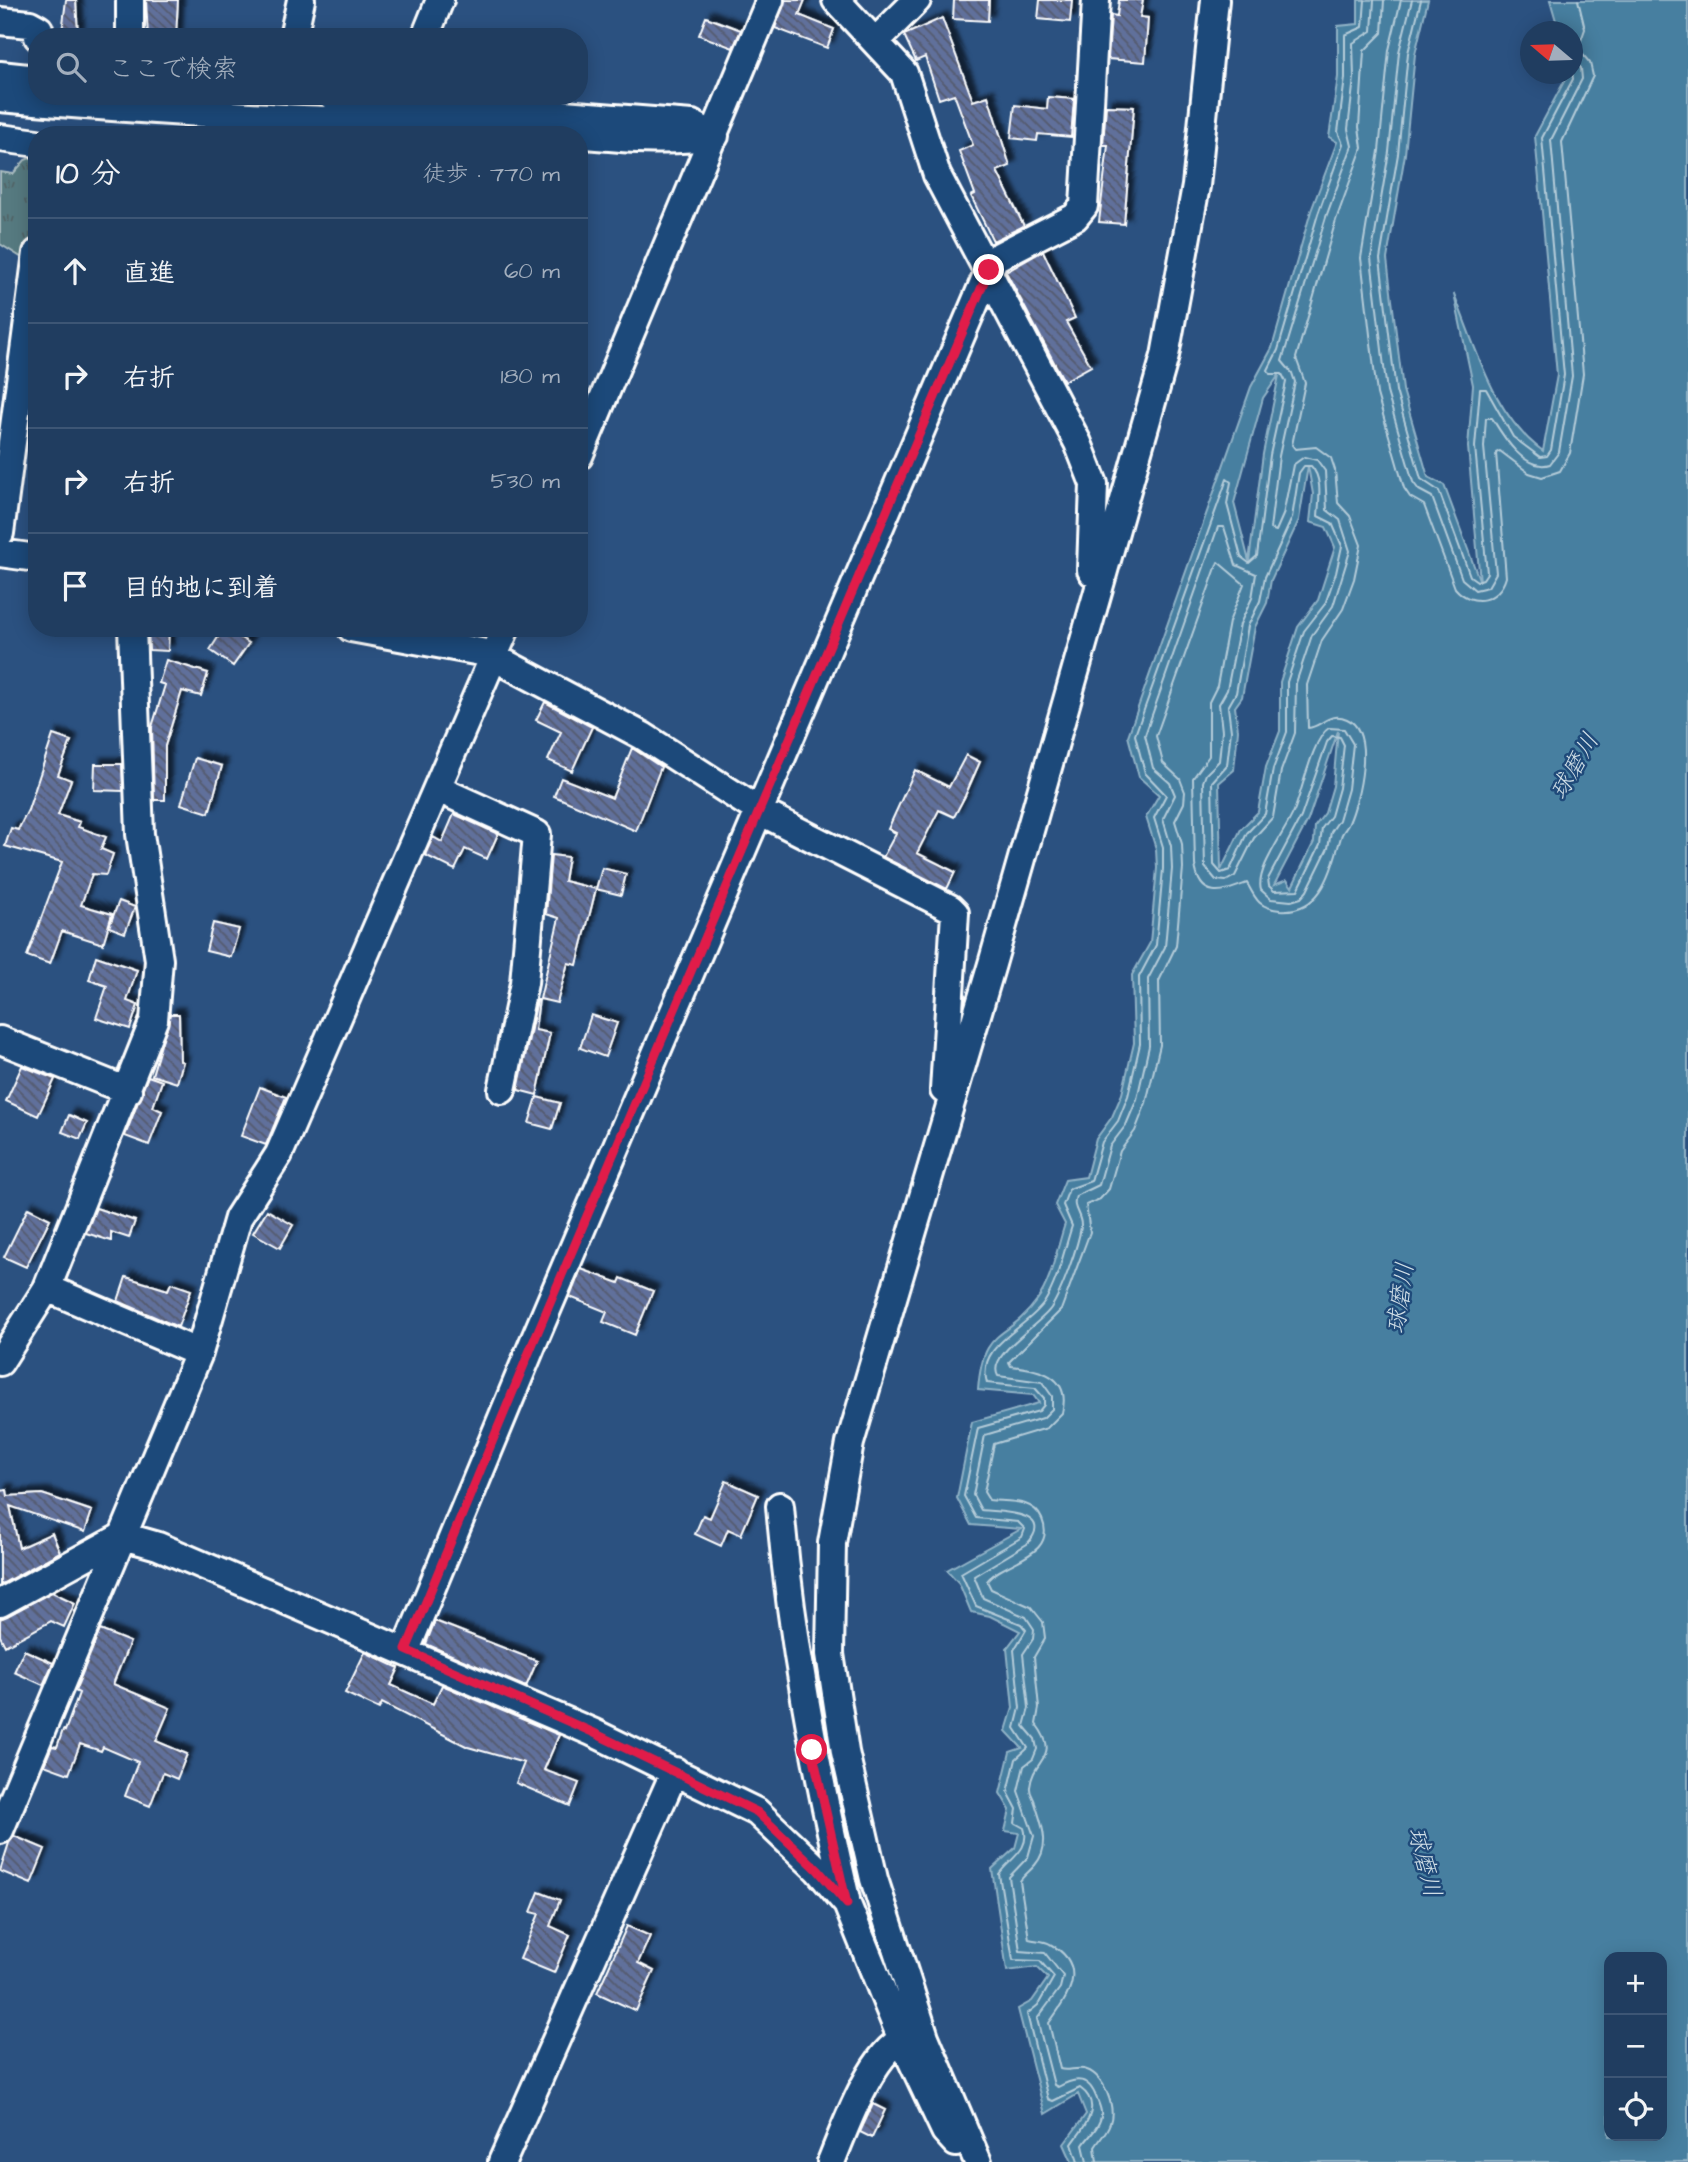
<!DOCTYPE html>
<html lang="ja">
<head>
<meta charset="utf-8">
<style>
  body { margin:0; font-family:"Architects Daughter","Klee One",sans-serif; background:#284466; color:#f1f3f6 }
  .controls { position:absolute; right:21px; bottom:21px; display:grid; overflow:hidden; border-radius:14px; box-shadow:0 4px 18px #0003 }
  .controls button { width:63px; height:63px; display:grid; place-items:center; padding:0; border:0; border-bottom:2px solid #3d5675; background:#203d60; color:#f1f3f6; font:35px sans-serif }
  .compass { position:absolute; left:1520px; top:21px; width:63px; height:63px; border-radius:50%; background:#203d60; box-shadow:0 4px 18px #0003; rotate:289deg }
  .stop { position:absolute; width:21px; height:21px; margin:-16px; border:5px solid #e11d48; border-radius:50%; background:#fff }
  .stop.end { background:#e11d48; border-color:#fff; box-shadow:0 2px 7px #0008 }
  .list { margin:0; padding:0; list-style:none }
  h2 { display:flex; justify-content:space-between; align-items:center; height:91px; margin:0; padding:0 28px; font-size:30px }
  h2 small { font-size:23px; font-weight:400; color:#a2aebd }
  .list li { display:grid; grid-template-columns:46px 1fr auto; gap:21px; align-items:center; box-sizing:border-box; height:105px; padding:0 28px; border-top:2px solid #3d5675 }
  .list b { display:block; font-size:26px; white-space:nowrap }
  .list em { font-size:23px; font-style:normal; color:#a2aebd }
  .icon { flex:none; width:38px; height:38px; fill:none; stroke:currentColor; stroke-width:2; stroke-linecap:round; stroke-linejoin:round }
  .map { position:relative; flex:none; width:1688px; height:2162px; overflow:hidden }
  .search { position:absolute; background:#203d60; box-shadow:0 4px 18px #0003; left:28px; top:28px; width:560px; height:77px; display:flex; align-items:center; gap:18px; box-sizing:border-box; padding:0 24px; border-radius:28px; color:#a2aebd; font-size:26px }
  .panel { position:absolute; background:#203d60; box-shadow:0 4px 18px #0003; left:28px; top:126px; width:560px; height:511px; border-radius:28px }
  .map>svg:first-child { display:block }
  .grass { fill:url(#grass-tufts); stroke:#aabcc0; stroke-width:2 }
  .water { fill:#467fa0; stroke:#90b2c6; stroke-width:2; fill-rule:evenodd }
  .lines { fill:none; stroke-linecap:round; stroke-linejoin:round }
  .shore { stroke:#b5ccd9; stroke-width:2 }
  .building { fill:url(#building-back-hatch); stroke:#fff; stroke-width:2; filter:url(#shadow) }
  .minor-casing { stroke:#fff; stroke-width:32 }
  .minor { stroke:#1f4a7a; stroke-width:26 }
  .route { stroke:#e11d48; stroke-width:9 }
  .labels { text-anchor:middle; stroke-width:5; stroke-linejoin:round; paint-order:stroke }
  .water-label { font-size:24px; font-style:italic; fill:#d1dfe7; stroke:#1f4a7a }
</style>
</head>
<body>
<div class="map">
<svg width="1688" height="2162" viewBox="0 0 1688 2162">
  <defs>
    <pattern id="grass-tufts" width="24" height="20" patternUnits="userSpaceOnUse" patternTransform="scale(1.75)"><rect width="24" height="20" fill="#567a80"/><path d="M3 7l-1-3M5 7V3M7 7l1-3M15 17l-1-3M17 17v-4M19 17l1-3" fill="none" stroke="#516366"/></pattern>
    <pattern id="building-back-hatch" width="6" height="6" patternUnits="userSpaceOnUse" patternTransform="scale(1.75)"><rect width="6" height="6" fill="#606f9b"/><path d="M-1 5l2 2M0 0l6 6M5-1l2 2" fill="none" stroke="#545a6c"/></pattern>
    <filter id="shadow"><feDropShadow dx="6" dy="-6" stdDeviation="2" flood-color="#0009"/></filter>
  </defs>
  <rect width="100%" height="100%" fill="#2b5180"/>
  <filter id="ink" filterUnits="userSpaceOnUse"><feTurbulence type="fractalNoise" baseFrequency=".0143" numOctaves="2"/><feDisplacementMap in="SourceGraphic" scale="14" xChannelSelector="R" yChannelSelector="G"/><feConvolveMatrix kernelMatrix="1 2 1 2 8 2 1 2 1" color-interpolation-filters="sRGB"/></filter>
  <g filter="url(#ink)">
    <path class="grass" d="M33 157 37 175 35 266 0 244V172L13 174 25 160Z"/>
    <path class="water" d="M1358 0H1428L1415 54 1405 154 1387 259 1403 390 1428 477 1444 485 1480 582 1468 447 1473 385 1454 294C1476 348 1494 417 1543 451L1557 375 1535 136 1568 74H1572V32L1559 31 1550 0H1688V2162H1072L1064 2144 1086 2114 1078 2094 1045 2114 1018 2009 1032 2001 1048 1978 1037 1967 1007 1971 992 1869 1015 1848 1019 1833 1005 1831 1010 1810 1000 1793 1010 1752 1022 1748 1006 1731 1013 1708 1007 1648 1020 1631 990 1616 971 1612 959 1583 947 1570 1021 1529 971 1525 957 1498 972 1422 1039 1403 1033 1395 978 1390C983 1324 1006 1343 1037 1300 1052 1280 1057 1247 1065 1224L1055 1205 1065 1180 1086 1177 1096 1139 1112 1117 1122 1094 1134 1043 1132 975 1150 943 1157 868 1156 849 1146 817 1159 795 1139 777 1128 736 1251 387 1272 348 1311 211 1337 142 1329 137 1338 77V26L1358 24ZM1279 375 1263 454 1249 561 1234 503 1263 398ZM1308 466 1313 494 1310 522 1326 527 1335 547 1318 600 1298 627 1280 682V731L1266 767 1258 812 1241 829 1221 870 1219 783 1234 770 1238 730 1235 707 1242 697 1255 627 1267 603 1271 580 1299 520ZM1338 731 1333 786 1325 813 1315 826 1314 842 1292 887 1287 880 1274 885 1308 820ZM1609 1957H1662V2136H1609Z"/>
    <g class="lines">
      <path class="shore" d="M1401 0 1389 50 1379 151 1361 258 1377 394 1404 488 1410 497 1424 505 1455 588C1472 608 1499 602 1506 577L1496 453 1500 451 1529 473 1542 477 1560 471 1570 453 1583 374 1562 142 1593 76 1590 63 1578 49 1585 29 1578 0
        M1412 0 1399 52 1389 152 1371 258 1387 392 1413 482 1419 490 1432 497 1462 579 1475 590 1488 587 1496 573 1484 447 1486 418H1492C1503 436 1524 472 1550 464L1559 452 1572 376 1551 140 1582 79 1581 68 1572 60
        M1421 0 1408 53 1398 154 1380 259 1396 391 1421 479 1439 491 1470 576 1477 581 1483 579 1487 573 1475 447 1480 389H1486L1513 437 1540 457 1547 456 1551 450 1564 375 1542 138 1573 79 1572 71
        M1304 466H1311C1323 478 1319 500 1318 516L1332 523 1342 546 1336 573 1325 604 1304 631 1287 682V732L1273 769 1265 814 1247 833 1230 870 1221 873 1214 865 1212 782 1227 765 1231 731 1228 707 1236 693 1248 626 1260 601 1265 577 1292 518 1299 473Z
        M1329 728 1344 729 1353 744 1348 789 1339 820 1331 832 1328 848 1307 891 1301 898 1291 901 1271 899 1261 890C1255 870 1286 831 1294 811 1302 792 1313 737 1329 728Z
        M1332 736 1340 737 1344 745 1339 788 1331 816 1322 828 1320 845 1298 890 1274 891 1269 886 1268 879 1301 817 1327 742Z
        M1078 2162 1072 2144C1084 2127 1104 2105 1080 2088L1053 2101 1048 2099 1027 2014 1038 2005 1054 1977 1040 1961 1013 1960 999 1874C1009 1859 1031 1850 1024 1828L1015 1823 1017 1809 1008 1792 1016 1759 1028 1748 1015 1728 1020 1708 1014 1650 1026 1630 1021 1624 976 1606 961 1573 1022 1537 1025 1529 1018 1522 976 1518 964 1496 978 1428 1039 1411 1044 1405V1398L1035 1388 987 1383C976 1345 1026 1329 1044 1303 1058 1281 1064 1250 1072 1226L1063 1205 1069 1189 1091 1181 1102 1142 1118 1121 1128 1096 1140 1044 1139 977 1156 945 1163 869V847L1154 818 1166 795 1145 773 1135 735 1227 479 1231 482 1227 504 1241 557 1249 563 1257 556 1270 455 1286 382 1282 374H1270L1268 370 1278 350 1318 214 1343 144 1338 132 1345 78V35L1363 27 1365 0
        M1087 2162 1083 2145C1088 2137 1100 2127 1101 2116 1102 2110 1099 2105 1097 2099 1089 2077 1077 2076 1058 2087L1054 2085 1037 2019 1060 1988 1063 1976 1045 1953 1020 1951 1009 1877 1028 1857 1034 1836 1018 1791 1024 1766 1033 1759 1037 1749 1035 1739 1024 1726 1029 1708 1023 1654 1033 1639 1034 1629 1026 1617 983 1598 974 1576 1027 1544C1057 1511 998 1512 981 1510L973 1495 985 1435 1043 1418 1052 1409V1396L1042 1382 998 1376C986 1355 1040 1325 1051 1308 1062 1291 1078 1246 1081 1227 1082 1214 1071 1209 1076 1196L1099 1185 1110 1146 1126 1125 1137 1099 1149 1046 1148 979 1165 947 1172 869 1171 846 1163 819 1175 795 1170 783 1153 768 1145 735 1218 527H1224L1236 565 1256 574 1252 598 1240 624 1227 690 1219 704 1222 731 1219 761 1206 774 1203 782 1205 867 1216 880 1226 881 1235 876 1254 838 1273 817 1281 771 1295 733 1296 683 1312 635 1333 606 1350 551 1340 520 1327 510 1325 471 1317 460 1304 457 1293 465 1283 515 1276 531 1270 529 1279 456 1295 382 1292 373 1282 361 1326 217 1352 146 1348 129 1354 78 1353 43 1372 31 1374 0
        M1097 2162 1095 2147C1100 2139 1107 2132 1110 2123 1116 2107 1104 2076 1087 2070 1078 2066 1068 2072 1060 2069L1049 2023C1068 1997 1090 1966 1050 1944 1044 1940 1036 1941 1029 1939L1020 1881C1024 1875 1030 1871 1035 1865 1052 1845 1041 1823 1035 1803 1034 1797 1029 1793 1030 1787 1033 1757 1062 1759 1036 1724L1039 1708 1034 1657 1045 1638 1043 1622 1031 1607 991 1589 987 1581C1002 1561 1058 1557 1042 1519 1033 1498 1007 1502 989 1500L984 1492 994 1444 1047 1428 1062 1413C1072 1375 1038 1369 1011 1366L1009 1362 1061 1310 1090 1232 1086 1205 1100 1199 1109 1189 1120 1151 1135 1131 1146 1103 1160 1045 1159 981 1176 946 1183 868 1182 844 1175 821 1184 803 1185 792 1180 779 1163 763 1156 736 1218 562 1244 584 1229 622 1217 686 1209 702V756L1193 778 1195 865C1200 902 1225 891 1247 883 1256 900 1259 908 1280 910 1323 913 1331 870 1341 837 1342 832 1347 828 1349 823 1359 800 1376 732 1347 719 1329 711 1322 727 1308 728L1307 685 1322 640 1343 609 1354 579 1361 545 1350 516 1338 503 1335 470 1331 458 1316 447 1295 449 1292 445 1305 383 1296 358 1336 220 1362 148 1359 127 1364 51 1382 33 1384 0"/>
    </g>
    <path class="building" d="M66 0H76L78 34 62 32Z
      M146 0H178L176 37H148Z
      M785 0H805L799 15 834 29 827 48 775 28Z
      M954 0H989L988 21 953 19Z
      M1040 0H1072L1070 22 1038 19Z
      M1119 0H1143L1140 17 1148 18 1145 62 1108 59 1111 15 1117 16Z
      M706 17 741 30 733 48 699 35Z
      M942 18 973 101 988 96 1010 166 997 171 1024 226 993 241 971 196 975 194 959 151 973 145 954 94 939 99 925 57 916 61 904 35Z
      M1048 97 1074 99 1071 137 1038 134 1037 141 1011 138 1015 105 1047 109Z
      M1106 106 1134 107 1124 224 1099 222 1108 145H1103Z
      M1043 251 1075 318 1066 322 1091 366 1064 381 1006 272Z
      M148 628H169L168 651 149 650Z
      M224 628 249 643 233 666 210 650Z
      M166 660 208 673 201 696 182 691 165 746V800H154L152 727 165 685 159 683Z
      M545 702 592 727 572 771 548 760 561 732 536 720Z
      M53 735 71 741 58 775 71 780 58 815 80 822 78 827 106 837 101 849 113 854 106 875 92 874 81 905 112 914 103 944 62 931 50 964 27 956 62 862 5 846 11 828 18 830 28 810Z
      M632 748 661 767 636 831 554 796 561 778 612 798Z
      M966 755 980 762 965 796 954 817 939 810 917 853 955 872 947 889 883 857 896 833 888 829 915 770 949 787Z
      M195 758 222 766 209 813 181 804Z
      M95 764H122L123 791 94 790Z
      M454 814 498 834 487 859 465 849 455 870 425 855 433 837 442 842Z
      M551 855 568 857 564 881 596 889 577 965 568 963 557 1003 540 999 559 918 546 914Z
      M602 868 626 874 621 895 596 889Z
      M119 901 135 907 125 933 109 927Z
      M213 923 239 929 231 957 206 951Z
      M96 956 137 970 127 1001 138 1005 130 1029 96 1018 107 986 89 980Z
      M537 1000H539L535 1030 550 1033 537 1095 518 1090Z
      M170 1014H179L180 1061 183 1062 177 1083 152 1075Z
      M591 1015 617 1023 605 1057 580 1048Z
      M22 1066 55 1079 38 1116 6 1101Z
      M148 1076 162 1081 153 1107 162 1111 149 1145 125 1136Z
      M260 1087 286 1097 266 1145 241 1136Z
      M537 1097 560 1103 552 1129 529 1123Z
      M69 1115 87 1123 80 1139 62 1132Z
      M28 1208 50 1219 26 1267 4 1257Z
      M96 1208 135 1221 129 1238 111 1232V1241L86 1233Z
      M267 1210 293 1225 280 1248 253 1233Z
      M581 1269 619 1283 621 1278 653 1291 635 1335 603 1322 607 1312 570 1297Z
      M126 1277 168 1290 171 1283 191 1290 178 1327 118 1301Z
      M726 1481 758 1495 741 1535 728 1529 721 1546 695 1534 703 1515 710 1518Z
      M7 1490 8 1496 42 1494 92 1511 85 1532 10 1506 19 1548 52 1533 60 1552 0 1585V1491Z
      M52 1592 75 1603 64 1627 51 1621 5 1646 0 1636V1619Z
      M435 1621 537 1661 526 1687 426 1644Z
      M100 1630 130 1642 113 1684 170 1708 156 1741 187 1754 177 1779 163 1773 150 1806 125 1796 138 1762 103 1747 101 1751 80 1744 69 1774 44 1765 52 1746 57 1747 63 1730 65 1731 79 1693 75 1691Z
      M24 1650 53 1663 43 1685 14 1672Z
      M365 1652 399 1668 391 1685 433 1704 442 1685 559 1735 544 1770 579 1783 570 1806 516 1783 524 1763 468 1747 382 1703 379 1709 345 1693Z
      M14 1836 45 1849 31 1884 0 1871 9 1843Z
      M539 1892 560 1900 550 1926 570 1935 554 1973 520 1959 539 1914 531 1912Z
      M627 1926 650 1936 638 1963 654 1971 636 2011 597 1993Z
      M873 2104 885 2110 872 2138 860 2132Z"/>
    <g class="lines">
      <g class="minor-casing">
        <path id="minor" d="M836 0 904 73 937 175 1078 443 1094 484 1091 570 1093 573
          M0 21 30 24 39 29 38 37
          M130 37V0
          M293 37 301 0
          M425 37 440 0
          M876 41 917 0
          M0 75 37 79
          M332 96 692 124 714 136
          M0 98C169 113 339 121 509 129 578 132 647 146 715 136
          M0 138 37 143
          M579 456 770 0
          M0 533 37 253
          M0 553 37 558
          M351 628 486 653 643 736 761 812 950 908 955 913 944 1090
          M438 789 537 834 524 983 502 1090
          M0 1040 128 1091
          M47 1288 199 1353
          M0 1362 47 1288 154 1020 159 960 140 834 132 628
          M780 1506C791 1639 816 1769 846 1899
          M0 1603 123 1536 158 1546 592 1732 757 1812 818 1870 847 1904 902 2040 945 2131 956 2143
          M406 1650 533 1343 989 270 995 258 1075 217 1084 206 1096 0
          M0 1830 199 1353 238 1218 279 1154 506 628
          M502 2162 675 1771
          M831 2162C844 2130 871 2054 902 2040
          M978 2162 925 2037 874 1879 845 1752 830 1654 832 1543 850 1443 992 964 1165 356 1196 186 1215 0"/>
      </g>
      <use href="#minor" class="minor"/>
    </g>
  </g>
  <g class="lines" filter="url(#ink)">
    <path class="route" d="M812 1750 847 1904 818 1870 757 1812 592 1732 406 1650 533 1343 989 270"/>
  </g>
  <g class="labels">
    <g class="water-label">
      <text transform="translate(1574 766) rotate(-60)" y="8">球磨川</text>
      <text transform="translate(1400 1298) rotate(-82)" y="8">球磨川</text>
      <text transform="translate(1425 1862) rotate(76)" y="8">球磨川</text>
    </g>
  </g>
</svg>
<div class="controls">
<button>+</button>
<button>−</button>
<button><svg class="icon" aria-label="locate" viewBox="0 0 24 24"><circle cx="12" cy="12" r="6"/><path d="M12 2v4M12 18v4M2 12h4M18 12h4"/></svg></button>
</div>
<svg class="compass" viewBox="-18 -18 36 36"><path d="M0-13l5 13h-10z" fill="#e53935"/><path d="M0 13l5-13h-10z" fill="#a2aebd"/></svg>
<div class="stop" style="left:812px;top:1750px"></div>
<div class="stop end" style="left:989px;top:270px"></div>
<div class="search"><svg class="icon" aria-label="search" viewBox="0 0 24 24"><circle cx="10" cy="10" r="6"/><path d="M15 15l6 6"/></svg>ここで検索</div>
<section class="panel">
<h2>10 分<small>徒歩 · 770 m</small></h2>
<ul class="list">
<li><svg class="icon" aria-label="ahead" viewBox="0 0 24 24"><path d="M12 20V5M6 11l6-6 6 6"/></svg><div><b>直進</b></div><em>60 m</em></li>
<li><svg class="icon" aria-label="right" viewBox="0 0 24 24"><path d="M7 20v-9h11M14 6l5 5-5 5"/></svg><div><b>右折</b></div><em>180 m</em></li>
<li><svg class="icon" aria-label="right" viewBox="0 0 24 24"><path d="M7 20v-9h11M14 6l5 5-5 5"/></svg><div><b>右折</b></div><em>530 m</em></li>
<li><svg class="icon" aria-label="arrive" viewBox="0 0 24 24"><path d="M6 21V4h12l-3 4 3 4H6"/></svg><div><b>目的地に到着</b></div></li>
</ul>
</section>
</div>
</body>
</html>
